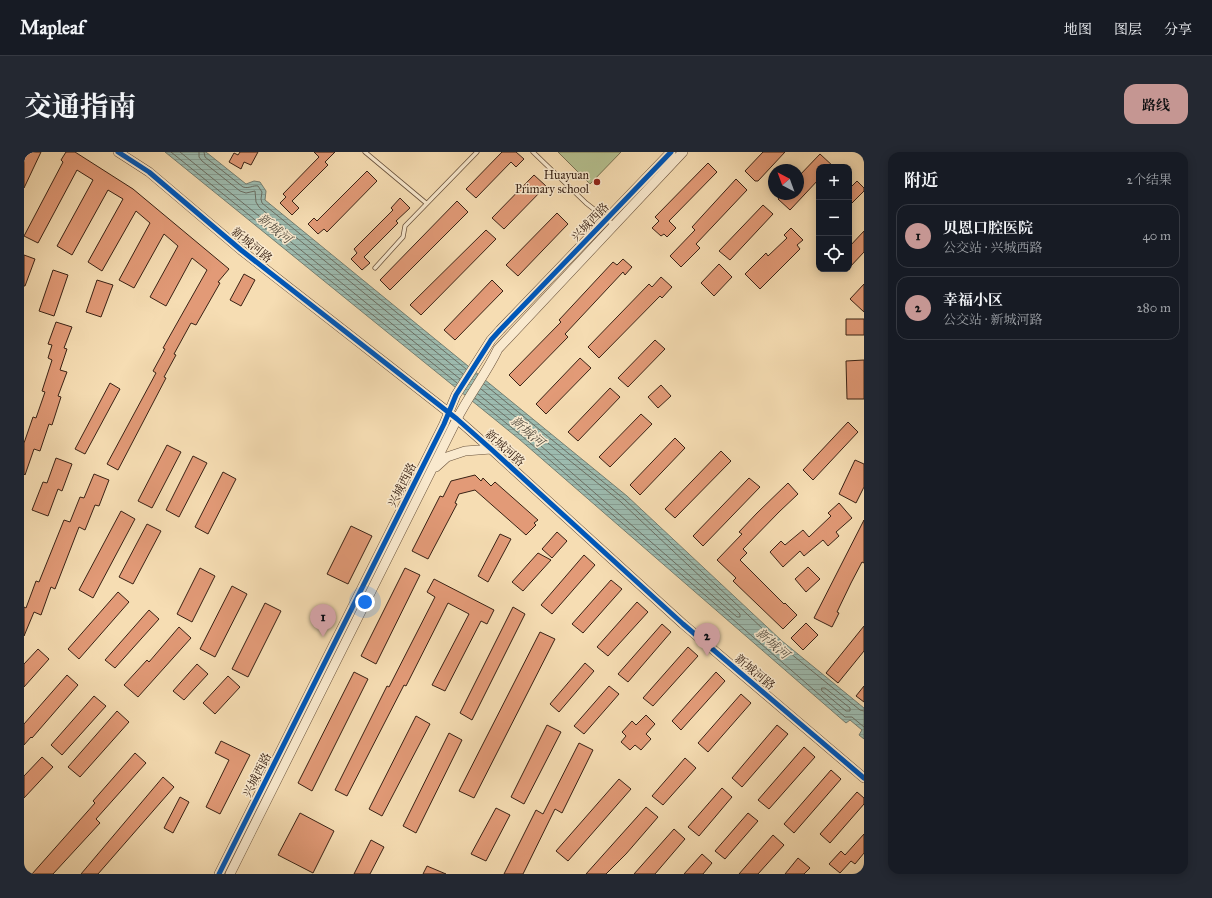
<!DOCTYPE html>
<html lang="zh">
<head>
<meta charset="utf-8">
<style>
  body { margin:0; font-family:"IM FELL Great Primer","Noto Serif SC",serif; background:#242831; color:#f1f3f6 }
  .controls { position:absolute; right:12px; top:12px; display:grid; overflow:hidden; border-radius:8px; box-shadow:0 2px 10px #0003 }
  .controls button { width:36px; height:36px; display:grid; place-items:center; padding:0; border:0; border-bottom:1px solid #363941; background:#171b24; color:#f1f3f6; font:20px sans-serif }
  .compass { position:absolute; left:744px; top:12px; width:36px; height:36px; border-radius:50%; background:#171b24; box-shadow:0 2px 10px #0003; rotate:319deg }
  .you { position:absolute; left:341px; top:450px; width:14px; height:14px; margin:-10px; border:3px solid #fff; border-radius:50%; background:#1a73e8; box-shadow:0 0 0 6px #1a73e833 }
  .badge { display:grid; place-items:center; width:26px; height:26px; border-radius:50%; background:#c59692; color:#111; font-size:13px; font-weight:700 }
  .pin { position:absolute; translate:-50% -33px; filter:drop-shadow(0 1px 2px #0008) }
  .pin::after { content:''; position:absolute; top:21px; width:14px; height:12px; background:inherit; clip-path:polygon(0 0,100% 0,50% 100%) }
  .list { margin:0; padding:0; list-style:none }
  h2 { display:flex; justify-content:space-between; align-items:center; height:52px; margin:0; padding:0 16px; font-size:17px }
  h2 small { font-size:13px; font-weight:400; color:#9ea1a6 }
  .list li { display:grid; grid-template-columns:26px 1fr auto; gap:12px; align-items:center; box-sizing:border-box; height:64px; margin:0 8px 8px; padding:0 8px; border:1px solid #363941; border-radius:12px }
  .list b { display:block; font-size:15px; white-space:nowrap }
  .list p { margin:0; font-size:13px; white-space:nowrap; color:#9ea1a6 }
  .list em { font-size:13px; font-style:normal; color:#9ea1a6 }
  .icon { flex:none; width:22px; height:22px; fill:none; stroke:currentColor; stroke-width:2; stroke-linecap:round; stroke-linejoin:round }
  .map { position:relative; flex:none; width:840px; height:722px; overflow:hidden; border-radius:12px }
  header { display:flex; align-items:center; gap:24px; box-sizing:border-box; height:56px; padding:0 20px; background:#171b24; border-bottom:1px solid #363941 }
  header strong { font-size:19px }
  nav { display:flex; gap:22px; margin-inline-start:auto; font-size:14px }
  .intro { display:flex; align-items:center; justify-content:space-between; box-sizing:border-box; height:96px; padding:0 24px }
  h1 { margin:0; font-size:28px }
  .button { padding:10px 18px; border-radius:12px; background:#c59692; color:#111; font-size:14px; font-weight:700 }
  main { display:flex; gap:24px; padding:0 24px }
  aside { flex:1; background:#171b24; border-radius:12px; box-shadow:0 2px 10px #0003 }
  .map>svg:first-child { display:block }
  .green { fill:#b6c291; stroke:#787253 }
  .water { fill:url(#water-rules); stroke:#757e71 }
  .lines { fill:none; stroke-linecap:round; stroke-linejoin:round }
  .shore { stroke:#6b6e62; stroke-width:1 }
  .building { fill:#e29a77; stroke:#392215 }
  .service-casing { stroke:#68513c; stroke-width:5 }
  .tertiary-casing { stroke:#68513c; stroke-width:10 }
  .service { stroke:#f9e9ce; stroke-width:3.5 }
  .tertiary { stroke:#f9e9ce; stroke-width:9 }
  .cycleway-casing { stroke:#f9e9ce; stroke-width:8 }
  .cycleway { stroke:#0057b8; stroke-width:5 }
  .poi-dot { fill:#8f2418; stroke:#f9e9ce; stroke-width:1.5 }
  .labels { text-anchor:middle; stroke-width:3; stroke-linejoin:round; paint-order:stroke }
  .poi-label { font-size:12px; fill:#392215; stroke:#f9e9ce; text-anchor:end }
  .street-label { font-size:12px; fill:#392215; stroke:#f9e9ce }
  .water-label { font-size:13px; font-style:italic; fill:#575043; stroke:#f9e9ce }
</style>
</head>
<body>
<header>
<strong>Mapleaf</strong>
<nav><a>地图</a><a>图层</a><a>分享</a></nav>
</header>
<div class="intro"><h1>交通指南</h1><a class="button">路线</a></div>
<main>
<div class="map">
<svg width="840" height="722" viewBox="0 0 840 722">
  <defs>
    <pattern id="water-rules" width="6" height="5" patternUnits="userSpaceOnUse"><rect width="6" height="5" fill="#9dbbaf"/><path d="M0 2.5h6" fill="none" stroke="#88a096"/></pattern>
  </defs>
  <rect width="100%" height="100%" fill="#f6ddb3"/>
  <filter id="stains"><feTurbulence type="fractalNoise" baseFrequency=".005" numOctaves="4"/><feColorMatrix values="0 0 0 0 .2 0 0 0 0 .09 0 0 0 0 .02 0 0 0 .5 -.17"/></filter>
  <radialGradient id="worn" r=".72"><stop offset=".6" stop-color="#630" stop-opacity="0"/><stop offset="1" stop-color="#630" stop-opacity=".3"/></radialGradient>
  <path class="green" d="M534 0H597L566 32Z"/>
  <path class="water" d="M141 0H182L222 32 230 29 236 30 242 39 241 48 603 344 758 489 840 556V587L835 583 838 578 826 568 822 571 495 287Z"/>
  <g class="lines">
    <path class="shore" d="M147 0 433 231
      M156 0 436 227
      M175 0V5L178 9 216 39 222 41 231 39 232 50 235 55 439 222
      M180 0 181 5 219 35C225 37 229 33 234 34L238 40 237 47 238 51 442 217
      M460 232 600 347 755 492 836 558 840 559
      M454 242 501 280 713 465H716V462L597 350 457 237
      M451 246 498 284 821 565H828L840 575
      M798 536H801L826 556V559H822L798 539Z"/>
  </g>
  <path class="building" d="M1 0H17L0 36V2Z
    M42 0H51L109 37 205 117 194 130 196 131 172 173 167 171 150 202 152 203 140 225 142 226 94 318 83 312 132 221 129 219 141 197 139 196 183 118 168 106 142 154 126 145 154 94 140 82 110 136 95 128 126 71 112 59 78 119 64 110 99 47 84 38 48 103 33 94 69 28 53 18 14 91 0 84 39 10 37 8Z
    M216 0H234L227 13 220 10 217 17 205 10 210 1 214 3Z
    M290 0H311L301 10 304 13 268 49 275 56 268 63 256 51 262 45 259 42 295 5Z
    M478 0H492L500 7 492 15 487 10 452 46 442 37Z
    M739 0H761L734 29H731L721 19Z
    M796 2 810 15H795V27L766 58 754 47 758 42H774V25Z
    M684 11 693 20 645 69 652 76 643 85 640 82 637 84 628 76 635 69 631 65Z
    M343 19 353 29 303 80 300 77 294 82 284 72 290 66 293 69Z
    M510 23 522 34 480 77 468 66Z
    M712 27 723 38 672 92 676 96 657 115 646 104 671 78 668 75Z
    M833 29 840 36V39L825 54V37Z
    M376 46 386 56 372 69 374 71 340 105 346 111 338 118 327 107 333 101 330 97 369 58 367 56Z
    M433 49 444 60 366 138 356 128Z
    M739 53 749 62 706 108 695 99Z
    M533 61 544 72 494 124 482 113Z
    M767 76 779 88 773 93 776 97 736 137 721 122 742 101 744 104 763 86 760 83Z
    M462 78 472 87 397 163 386 153Z
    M840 79V100L825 116V95Z
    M0 103 11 107 1 134H0Z
    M599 107 608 115 601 123 599 120 541 182 544 185 496 234 485 223 537 170 535 168 589 110 593 113Z
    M695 112 708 125 690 144 677 131Z
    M29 118 44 123 30 164 15 159Z
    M220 122 231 128 217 154 206 148Z
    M637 125 648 135 638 146 636 144 575 206 564 195 625 132 628 135Z
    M73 128 89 133 77 165 62 160Z
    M468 128 479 139 431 188 420 178Z
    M840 132V160L826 147Z
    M822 167H840V183H822Z
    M32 170 48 175 40 196 43 197 36 218 43 220 34 244 37 245 28 273 25 272 16 299 10 297 1 323 0 322V291L9 265 12 266 21 240 18 239 28 208 24 206 28 193 24 192Z
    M631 188 641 197 604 235 594 226Z
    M556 206 567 216 522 262 512 252Z
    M840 208V247H823L822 209Z
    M86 231 96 237 61 302 51 297Z
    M637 233 647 244 634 256 624 245Z
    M586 236 596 245 554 289 544 280Z
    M617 262 628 272 586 315 575 305Z
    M824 270 834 280 789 328 779 318Z
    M651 286 661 296 616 343 606 333Z
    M143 293 157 300 128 356 114 349Z
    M697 299 707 309 651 366 641 357Z
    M169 304 183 311 155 365 142 358Z
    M32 306 48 312 38 339 34 337 24 364 8 358 19 330 23 331Z
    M831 308 840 312V335L832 351 815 342Z
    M199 320 212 327 184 382 171 375Z
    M70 322 85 328 75 354 71 353 61 378 55 375 31 437 27 435 17 463 10 460 0 484V455L2 456 12 429 15 430 40 368 46 370 56 345 60 346Z
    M451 323 457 329 459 326 467 334 471 330 514 368 510 371 512 373 502 383 451 338 435 342 431 351 433 352 404 407 388 399 416 344 419 345 427 329Z
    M725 326 736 335 679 394 669 384Z
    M764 331 774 342 755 360 719 397 723 401 716 408 760 452 761 451 773 463 759 477 709 429 712 426 693 408 718 382 715 380 733 361Z
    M815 351 828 366 812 380 815 384 804 394 799 388 780 404 776 399 759 415 746 400 757 389 761 393 779 378 785 385 807 364 804 361Z
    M97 359 111 367 69 446 55 438Z
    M840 368V411L838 410 827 431 813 460 815 461 808 475 790 466Z
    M123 372 137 379 109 432 95 425Z
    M327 374 348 384 324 432 303 422Z
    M533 380 543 389 528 406 518 397Z
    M476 382 487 387 464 430 454 424Z
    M514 401 527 408 499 439 488 430Z
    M560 403 571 413 528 462 517 453Z
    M784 415 796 427 782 440 771 427Z
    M176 416 191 424 168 470 153 462Z
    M381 416 396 423 352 512 337 504Z
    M410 427 470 458 463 472 457 469 421 539 408 533 445 462 424 451 382 534 380 533 323 644 311 638 363 534 365 535 411 445 403 440Z
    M587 428 598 437 559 481 548 472Z
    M208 434 223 442 191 505 176 497Z
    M94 440 105 450 55 507 44 497Z
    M613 450 624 460 584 504 573 495Z
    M241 451 257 459 224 525 208 517Z
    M489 455 501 462 448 568 436 561Z
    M125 458 135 467 91 516 81 508Z
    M782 471 794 483 779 498 767 486Z
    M638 472 647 480 604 530 594 522Z
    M840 474V499L814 531 802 521Z
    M155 475 167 486 114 545 100 533 123 508 125 510Z
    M516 480 531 487 450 646 435 639Z
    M664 495 674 504 629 554 619 546Z
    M14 497 25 507 0 535V512Z
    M561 511 570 519 535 560 526 552Z
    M173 512 184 522 160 548 149 539Z
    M330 520 344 527 288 639 274 631Z
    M692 520 701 529 657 578 648 569Z
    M43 523 54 533 8 586 7 585 0 593V572Z
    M204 524 216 535 191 562 179 551Z
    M585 534 595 542 560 582 550 574Z
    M840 534V550L832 544Z
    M717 542 727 551 684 600 674 591Z
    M70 544 82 554 38 603 27 593Z
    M93 559 105 570 56 625 44 615Z
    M622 563 631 572 622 582 627 587 617 598 611 593 606 598 597 590 602 584 598 580 608 569 612 573Z
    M392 564 406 572 358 664 345 657Z
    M523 573 537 580 500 652 487 645Z
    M753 573 764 582 718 635 708 626Z
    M425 581 438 588 392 681 379 674Z
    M197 589 226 603 196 662 182 655 205 608 191 601Z
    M555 591 569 598 538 661 531 657 499 722H480L512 658 519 662Z
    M780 595 791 605 745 657 734 648Z
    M111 601 122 611 72 667 76 671 29 722H8L71 651 69 649Z
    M18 605 29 615 0 646V624Z
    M661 606 672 616 639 653 628 644Z
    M807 618 817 627 770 681 760 672Z
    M139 625 150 635 74 722H57Z
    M595 627 607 637 544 709 532 699Z
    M698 636 708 645 675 684 664 675Z
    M833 640 840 646V652L806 691 796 682Z
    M156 645 165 650 149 681 140 676Z
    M622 655 634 665 602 702 582 722H562Z
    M472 656 486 663 462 709 447 702Z
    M276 661 310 679 289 721 254 703Z
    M724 661 734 669 701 707 691 699Z
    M650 677 661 687 631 722H610Z
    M840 682V701L831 712 827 709 816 721 805 712 817 699 821 703Z
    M749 683 760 693 734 722H715Z
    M347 688 360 695 346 722H330Z
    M678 702 688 711 679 722H660Z
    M774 706 786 716 780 722H761Z
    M403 714 422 722H399Z"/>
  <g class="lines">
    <g class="service-casing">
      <path id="service" d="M341 0 402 51
        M509 0 562 51 590 73
        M351 116 379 85 381 74 453 0"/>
    </g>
    <g class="tertiary-casing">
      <path id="tertiary" d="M94 0 125 20 217 98 433 267 467 297 659 472 840 626
        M412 315 423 305 441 299 467 297
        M195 722 420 272 432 243 467 188 476 178 647 0
        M206 722 433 267C445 243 462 222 474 197L659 0"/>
    </g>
    <use href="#service" class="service"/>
    <use href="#tertiary" class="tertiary"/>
    <g class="cycleway-casing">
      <path id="cycleway" d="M94 0 125 20 217 98 433 267 467 297 659 472 840 626
        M195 722 420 272 432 243 467 188 476 178 647 0"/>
    </g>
    <use href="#cycleway" class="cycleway"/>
  </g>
  <circle class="poi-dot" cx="573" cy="30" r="4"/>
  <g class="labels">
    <g class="poi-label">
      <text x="565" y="27">Huayuan<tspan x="565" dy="14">Primary school</tspan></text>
    </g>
    <g class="street-label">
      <text transform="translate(566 70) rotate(-46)" y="4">兴城西路</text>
      <text transform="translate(228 93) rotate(39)" y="4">新城河路</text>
      <text transform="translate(481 296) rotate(42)" y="4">新城河路</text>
      <text transform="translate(378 333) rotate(-63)" y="4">兴城西路</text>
      <text transform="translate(731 520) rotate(40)" y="4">新城河路</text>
      <text transform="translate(233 623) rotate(-63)" y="4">兴城西路</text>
    </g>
    <g class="water-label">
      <text transform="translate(251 76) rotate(39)" y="5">新城河</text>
      <text transform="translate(504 279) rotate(41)" y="5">新城河</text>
      <text transform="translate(749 491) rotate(41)" y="5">新城河</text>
    </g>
  </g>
  <rect width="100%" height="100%" filter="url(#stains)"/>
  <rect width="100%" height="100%" fill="url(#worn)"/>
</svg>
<div class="controls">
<button>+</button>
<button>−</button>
<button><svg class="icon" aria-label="locate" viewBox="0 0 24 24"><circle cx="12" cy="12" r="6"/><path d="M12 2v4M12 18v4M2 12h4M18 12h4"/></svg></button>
</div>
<svg class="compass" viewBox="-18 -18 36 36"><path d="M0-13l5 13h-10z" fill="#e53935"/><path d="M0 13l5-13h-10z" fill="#9ea1a6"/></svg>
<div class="you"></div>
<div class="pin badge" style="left:299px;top:485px">1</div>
<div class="pin badge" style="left:683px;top:504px">2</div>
</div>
<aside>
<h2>附近<small>2个结果</small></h2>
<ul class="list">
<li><span class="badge">1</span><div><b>贝恩口腔医院</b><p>公交站 · 兴城西路</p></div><em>40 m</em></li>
<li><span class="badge">2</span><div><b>幸福小区</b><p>公交站 · 新城河路</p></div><em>280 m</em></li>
</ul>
</aside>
</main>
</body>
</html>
